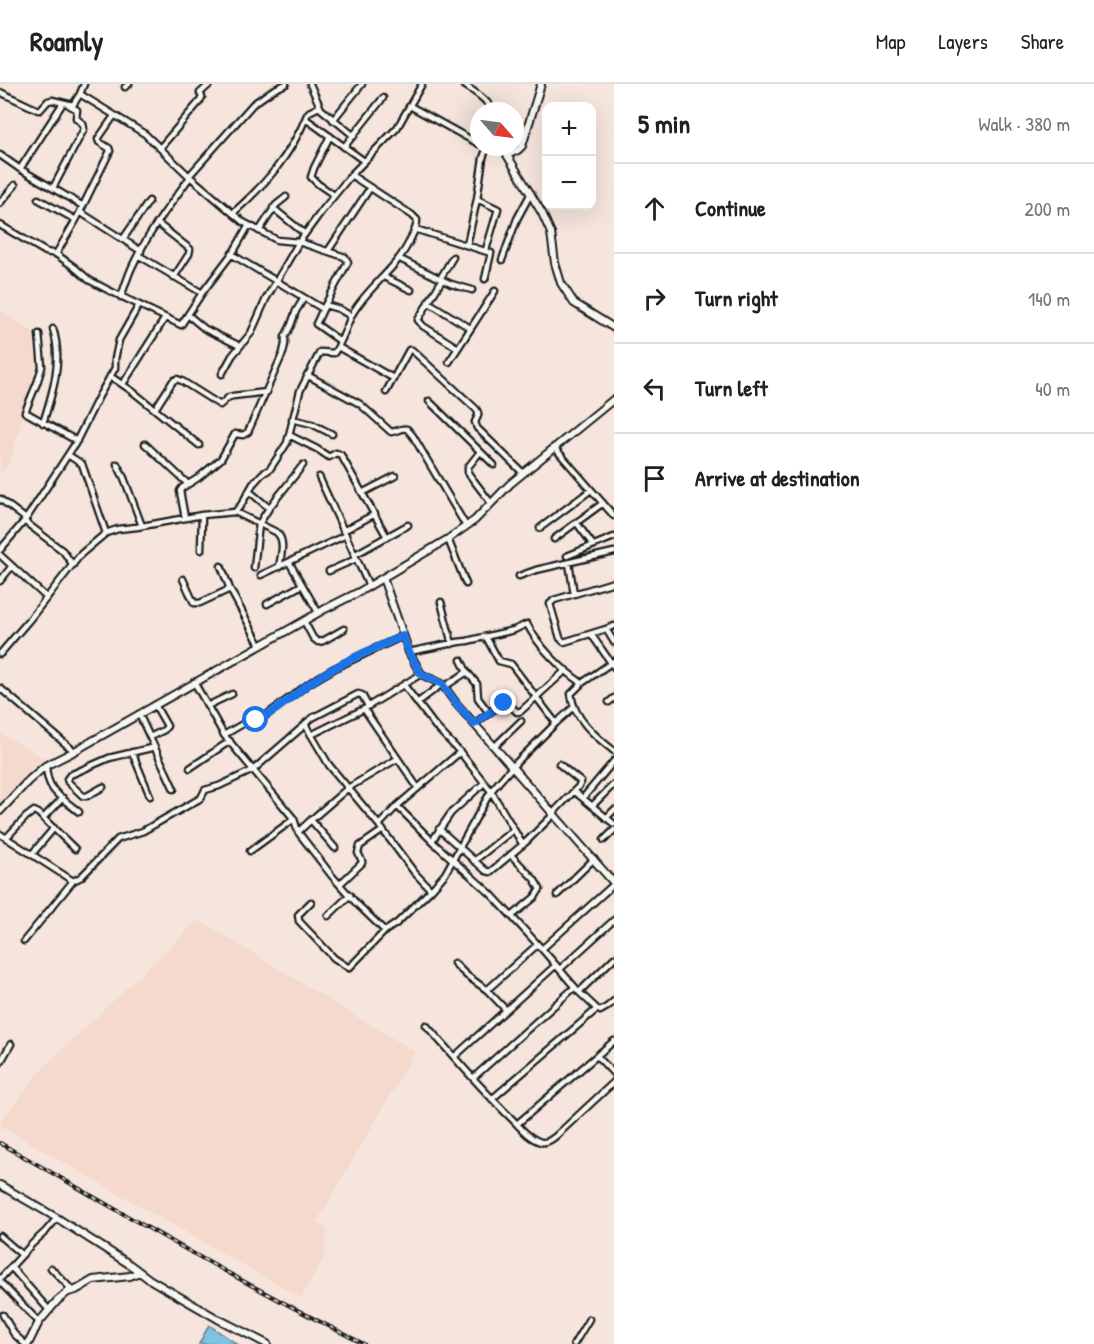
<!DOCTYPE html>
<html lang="en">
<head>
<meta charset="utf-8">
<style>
  body { margin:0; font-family:"Patrick Hand",sans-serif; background:#f2f2f2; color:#202124 }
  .controls { position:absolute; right:18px; top:18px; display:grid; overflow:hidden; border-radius:12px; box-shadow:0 6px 24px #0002 }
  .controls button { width:54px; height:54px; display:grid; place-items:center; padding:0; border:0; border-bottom:2px solid #e0e0e0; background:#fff; color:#202124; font:30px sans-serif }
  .compass { position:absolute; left:470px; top:18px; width:54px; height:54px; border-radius:50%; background:#fff; box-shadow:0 6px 24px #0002; rotate:118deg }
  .stop { position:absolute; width:18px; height:18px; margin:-14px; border:4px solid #1a73e8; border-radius:50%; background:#fff }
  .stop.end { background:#1a73e8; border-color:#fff; box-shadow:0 2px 6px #0008 }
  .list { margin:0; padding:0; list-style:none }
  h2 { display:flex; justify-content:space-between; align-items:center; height:78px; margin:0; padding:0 24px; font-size:26px }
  h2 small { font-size:20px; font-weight:400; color:#757577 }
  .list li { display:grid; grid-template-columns:39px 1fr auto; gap:18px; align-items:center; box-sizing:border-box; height:90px; padding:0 24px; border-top:2px solid #e0e0e0 }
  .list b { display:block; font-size:22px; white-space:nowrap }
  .list em { font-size:20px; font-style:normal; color:#757577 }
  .icon { flex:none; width:33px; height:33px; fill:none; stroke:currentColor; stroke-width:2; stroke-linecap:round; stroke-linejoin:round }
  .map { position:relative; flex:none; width:614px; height:1260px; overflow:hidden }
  header { display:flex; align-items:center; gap:36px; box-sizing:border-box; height:84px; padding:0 30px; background:#fff; border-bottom:2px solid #e0e0e0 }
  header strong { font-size:28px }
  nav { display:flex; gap:33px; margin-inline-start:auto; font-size:21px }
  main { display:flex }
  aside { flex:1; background:#fff }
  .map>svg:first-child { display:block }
  .built { fill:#f4d9cc }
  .water { fill:#7fc3e0; stroke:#578092; stroke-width:1.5 }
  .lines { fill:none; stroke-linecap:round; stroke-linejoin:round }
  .minor-casing { stroke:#1c1c1c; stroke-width:9 }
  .tertiary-casing { stroke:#1c1c1c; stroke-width:10 }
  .minor { stroke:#f6f6f2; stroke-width:4.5 }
  .tertiary { stroke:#f6f6f2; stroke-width:6 }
  .rail-casing { stroke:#1c1c1c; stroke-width:4 }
  .rail { stroke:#f6f6f2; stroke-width:1.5; stroke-dasharray:4.5; stroke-linecap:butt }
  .route { stroke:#1a73e8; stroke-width:8 }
</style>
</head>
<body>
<header>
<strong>Roamly</strong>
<nav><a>Map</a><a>Layers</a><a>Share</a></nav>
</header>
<main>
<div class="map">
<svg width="614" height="1260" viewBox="0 0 614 1260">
  <rect width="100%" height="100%" fill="#f5e5dc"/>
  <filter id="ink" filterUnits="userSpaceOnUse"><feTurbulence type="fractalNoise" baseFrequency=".0167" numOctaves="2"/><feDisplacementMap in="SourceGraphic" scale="12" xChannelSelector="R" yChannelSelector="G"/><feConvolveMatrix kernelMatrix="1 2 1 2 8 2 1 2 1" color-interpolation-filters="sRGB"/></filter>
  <g filter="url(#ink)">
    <path class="built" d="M0 226 33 248 36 280 10 378 0 390Z
      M0 649 44 674 0 724Z
      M198 836 415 968 316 1139 327 1145 324 1174 301 1214 0 1042V1038L45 982Z"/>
    <path class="water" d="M209 1241 237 1260H199Z"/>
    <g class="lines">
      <g class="minor-casing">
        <path id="minor" d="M84 0 80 10 145 50 189 92 243 138 277 156 299 158 321 128 351 91 397 44 422 0
          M310 0 321 25 354 52
          M463 0C474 8 487 15 493 27
          M125 3 129 0
          M0 8 38 26H40L48 17 52 16 73 21 80 10
          M410 22 479 60
          M306 35 364 77
          M333 36 362 0
          M330 52 314 84 311 93 318 100 334 111
          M344 63 383 14
          M505 63 507 71
          M160 64 200 17 202 13 200 9 210 0
          M0 71 20 85 83 122
          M20 85 63 19
          M189 92 253 20 273 6 286 0
          M53 104 84 45 83 40 76 34 77 26 69 21
          M38 115 76 136 110 67 109 64 99 58 98 55 114 32
          M477 115 498 125 486 166
          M0 119 15 101
          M273 124 305 150
          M80 128 141 167
          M233 129C265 101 291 71 307 31L309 28 319 23
          M157 139 190 165 189 170 174 193
          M0 141 46 168 56 170 74 183 89 196 108 206 181 241 202 209 234 167 249 141
          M415 145 491 169 485 195
          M259 147 276 121 286 113
          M123 155 149 117
          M467 161 477 115 483 74 487 63
          M328 167 370 104
          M56 170 76 136
          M138 171 202 209
          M400 175 451 200 472 206
          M502 176 517 135 531 109
          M384 193 411 206
          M440 195 453 173
          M442 196 418 236 423 242 458 264
          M121 213C125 202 128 191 133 181 148 149 170 121 190 93
          M428 218 470 244
          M325 221 339 225 351 232
          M323 225 316 240 340 257
          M188 231 205 245 240 262
          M39 250 42 283 37 299 25 328 77 357
          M338 263 393 294
          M449 278 495 207
          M222 290 232 272 251 249 266 215 299 158 345 173 348 178 323 225 231 170
          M307 291 360 320 391 348C397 348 401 343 407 345L413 352 466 442
          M110 292 132 307 199 361
          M123 300 165 234
          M386 308 409 266H412L476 325C480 330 478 332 475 338L477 344 523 389
          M429 317 494 381
          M155 325 173 297 177 295 182 297 220 321 229 313 233 312 267 308
          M292 335 312 340 332 350
          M43 339C53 308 63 276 53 245
          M289 351 317 365 329 373 336 369 341 371 387 453
          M145 360 188 400
          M554 363 614 432
          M480 368 468 383V389L491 419
          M68 371 82 380 106 449
          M117 380 124 394 142 442
          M319 393 369 502
          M249 407 269 424 303 381
          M362 409 395 392
          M0 415 26 435
          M235 428 276 448C286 456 281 471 279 483
          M185 434 180 407 182 404 198 394 221 375 235 350 243 351 248 348 283 269 285 260V253L291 241 296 227 304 214
          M24 437 63 467 73 481
          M576 438 593 461
          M540 444 591 406
          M343 447 375 430
          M448 455 466 500
          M554 455 603 419
          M0 466 26 435 75 360 99 312 115 284V275L119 256 139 221
          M201 466 202 431
          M0 471 47 514
          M354 471 408 441
          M567 472 614 453
          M289 478 318 528
          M569 479 574 510
          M221 482 230 505 260 561
          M254 484 259 440 269 424
          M329 487 356 475
          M261 491 346 451
          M519 492 536 486 614 468
          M183 495 194 519H200L230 505
          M0 497 12 482
          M441 518 452 560
          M267 520 302 501
          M304 537 313 554 318 558 323 557 344 545
          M614 542 606 545 614 558
          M606 545 564 558 560 554 550 520 554 516 614 498
          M591 550 614 583
          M486 553 499 577 511 580 556 639
          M409 568 458 558 467 557 514 546 527 540C538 562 561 585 582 599
          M0 570 30 535 81 470 106 449 118 445 137 443 202 431 235 428 241 421 253 400 262 390 270 385 287 359 300 307 320 268 334 269C343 257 346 241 354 227 371 200 398 184 411 154 414 148 417 143 417 136L412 131 351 91
          M461 576 467 588 477 600 478 614 489 629
          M614 577 582 599 571 610C574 635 595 652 614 667
          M194 598 224 651 294 735 298 748 332 792 357 820 385 847 349 884 334 874 299 837 298 831 311 818
          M404 601 435 642 460 668 491 707 523 761
          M444 603 467 588
          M0 604 74 667
          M609 618 614 614
          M417 619 442 600
          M207 622 232 610
          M368 622 362 611 358 610 312 634 306 639V642L329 681 379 741 414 788 431 806 397 839 385 847
          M367 623 421 590
          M139 630 174 705
          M474 640 500 621C508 618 512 623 517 628L521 627 566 586
          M224 651 251 635 256 637 261 635 311 598 335 584 403 552
          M311 651 364 625 418 704
          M150 653 164 646 167 642 155 621
          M494 663 521 637
          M132 668 150 712
          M46 681C47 708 60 712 79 728
          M190 684 230 657
          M103 703 87 712H83L68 698 67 695 70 691 109 674 155 663
          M574 707 614 740
          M583 714 614 677
          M397 722 435 760 491 810 542 865
          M592 722 614 700
          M553 729 579 702 581 698 559 680
          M43 734 63 714
          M606 734 614 726
          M311 736 335 764
          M379 741 397 722 460 668
          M439 745 486 787 490 788 527 757 554 730
          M298 748 311 736 348 704 397 675
          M0 750 73 797 81 793 118 755 143 747 201 714 205 706 219 702 253 686 306 640
          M6 754 26 733 34 727 38 729 75 765
          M604 756 614 746
          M432 757 451 729 484 699
          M250 767 294 735
          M32 770 54 744
          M511 771 534 795 540 805 535 813 512 832
          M474 777 513 746
          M340 800 362 779V777L358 769 360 762 383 746
          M614 800 542 865 579 908 597 925 600 927 607 923 614 917
          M431 806 445 790 491 707 512 683 556 639 574 623
          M557 811 594 775
          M328 832 350 811
          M24 857 73 797
          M454 879 466 891 487 906 506 926
          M560 885 614 836
          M487 906 537 861
          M579 908 614 874
          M426 941C454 973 481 1005 512 1035 520 1043 529 1055 541 1058 548 1059 552 1055 557 1051L614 998
          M597 972 614 990
          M454 973 556 881
          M0 979 11 960
          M473 994 575 903
          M492 1015 597 925
          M517 1040 614 957
          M0 1152 22 1171
          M11 1183 49 1226
          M51 1184 73 1207
          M0 1195 32 1160 46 1147 57 1134
          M0 1198 39 1238
          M3 1231 14 1250 25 1260
          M574 1260 589 1235"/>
      </g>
      <g class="tertiary-casing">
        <path id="tertiary" d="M541 0 522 62 518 66 507 71 542 129 551 149 555 179 561 199 574 219 614 244
          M383 494 409 568 421 590 442 600 455 618 614 799
          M0 727 28 697 45 682 71 669 325 525 359 508 448 455 475 436 510 400 614 315
          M0 1101 57 1134 129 1180 149 1195 218 1235 267 1260
          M28 1260 39 1238 57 1217 68 1208 76 1206 93 1196 130 1192 139 1188"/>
      </g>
      <use href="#minor" class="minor"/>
      <use href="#tertiary" class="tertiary"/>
      <g class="rail-casing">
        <path id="rail" d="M0 1059C120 1128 239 1198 364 1260"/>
      </g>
      <use href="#rail" class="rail"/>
    </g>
  </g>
  <g class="lines" filter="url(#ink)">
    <path class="route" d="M256 636C276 629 293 611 310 599 339 579 371 565 403 552L409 568 421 590 442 600 455 618 474 640 500 621 504 619"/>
  </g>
</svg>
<div class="controls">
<button>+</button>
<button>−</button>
</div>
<svg class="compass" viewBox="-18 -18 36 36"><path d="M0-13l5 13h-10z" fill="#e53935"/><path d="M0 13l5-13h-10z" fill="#757577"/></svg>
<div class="stop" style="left:256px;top:636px"></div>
<div class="stop end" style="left:504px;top:619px"></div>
</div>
<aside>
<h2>5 min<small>Walk · 380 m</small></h2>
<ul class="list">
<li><svg class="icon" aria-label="ahead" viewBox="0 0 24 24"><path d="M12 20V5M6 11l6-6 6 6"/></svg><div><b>Continue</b></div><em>200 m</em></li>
<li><svg class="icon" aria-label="right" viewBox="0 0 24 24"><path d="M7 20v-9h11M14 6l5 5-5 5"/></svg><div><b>Turn right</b></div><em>140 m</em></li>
<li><svg class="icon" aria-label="left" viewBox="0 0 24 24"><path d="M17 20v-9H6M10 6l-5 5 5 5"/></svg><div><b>Turn left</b></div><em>40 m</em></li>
<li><svg class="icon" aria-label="arrive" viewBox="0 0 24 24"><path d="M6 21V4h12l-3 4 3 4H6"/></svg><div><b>Arrive at destination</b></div></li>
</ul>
</aside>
</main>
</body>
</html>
